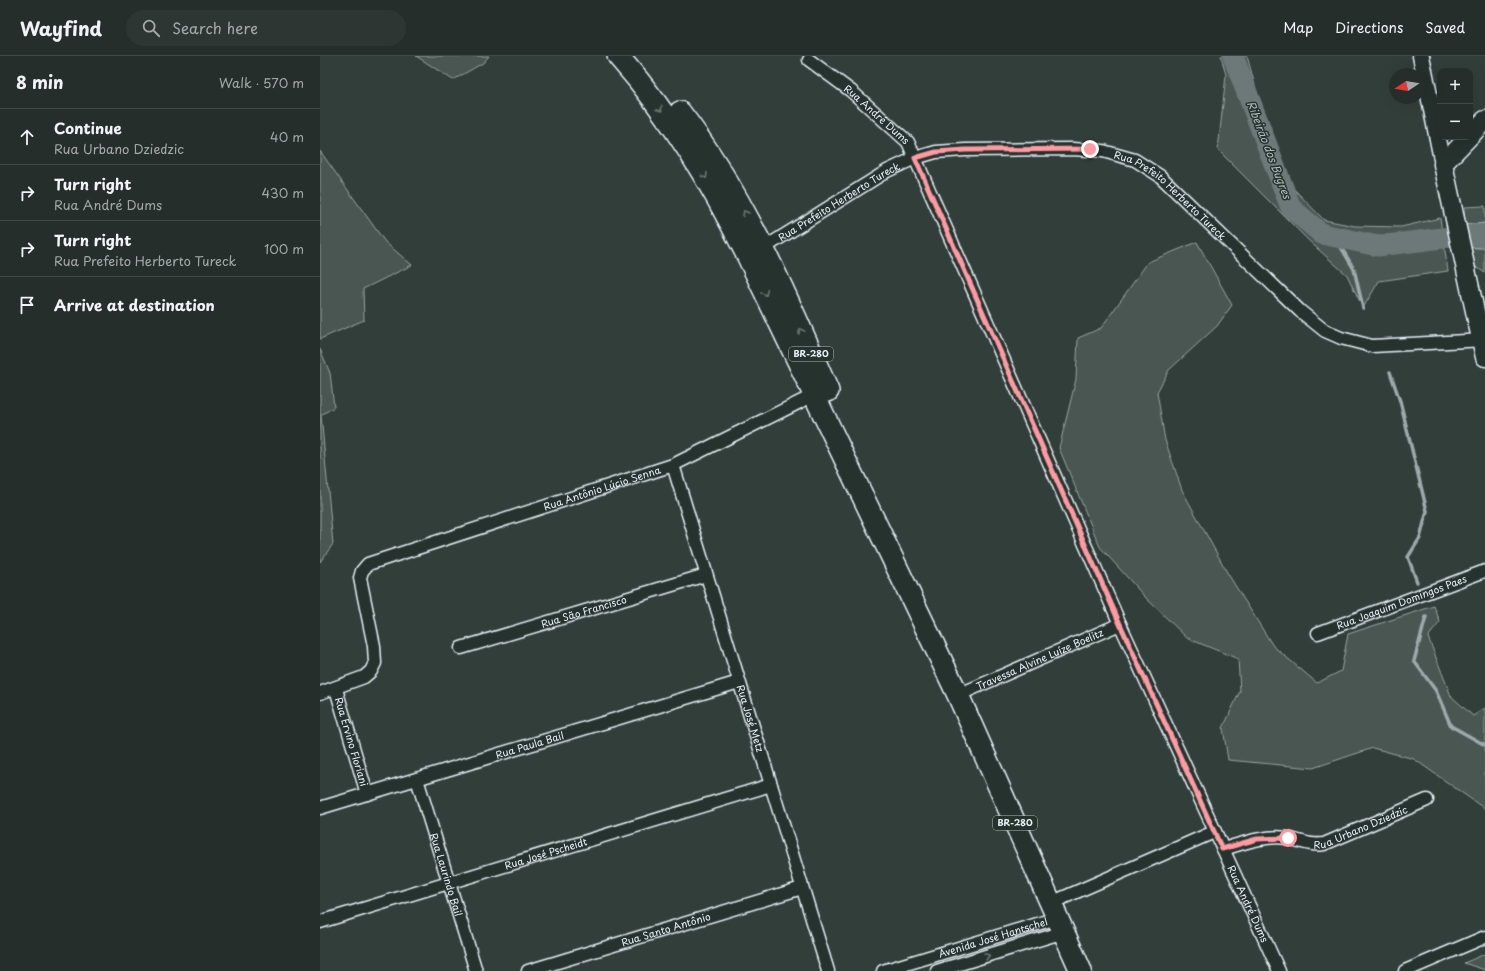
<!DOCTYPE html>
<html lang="en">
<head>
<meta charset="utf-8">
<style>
  body { margin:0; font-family:"Playpen Sans",sans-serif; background:#2e3633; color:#f1f3f6 }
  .controls { position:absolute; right:12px; top:12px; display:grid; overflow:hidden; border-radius:8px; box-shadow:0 4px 16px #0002 }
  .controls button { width:36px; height:36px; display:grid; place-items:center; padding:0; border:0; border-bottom:1px solid #424a47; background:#262e2b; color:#f1f3f6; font:20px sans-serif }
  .compass { position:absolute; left:1069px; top:12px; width:36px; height:36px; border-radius:50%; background:#262e2b; box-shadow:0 4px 16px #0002; rotate:258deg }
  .stop { position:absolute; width:12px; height:12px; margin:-9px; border:3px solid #ff9aa2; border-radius:50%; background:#fff }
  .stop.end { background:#ff9aa2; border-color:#fff; box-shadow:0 1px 4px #0008 }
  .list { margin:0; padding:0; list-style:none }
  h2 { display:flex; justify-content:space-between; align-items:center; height:52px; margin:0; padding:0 16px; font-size:17px }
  h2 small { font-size:13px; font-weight:400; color:#a4a8a9 }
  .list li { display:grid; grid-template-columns:26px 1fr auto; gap:12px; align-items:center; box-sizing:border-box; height:56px; padding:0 16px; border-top:1px solid #424a47 }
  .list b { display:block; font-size:15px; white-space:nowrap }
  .list p { margin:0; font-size:13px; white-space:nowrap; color:#a4a8a9 }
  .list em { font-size:13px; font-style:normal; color:#a4a8a9 }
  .icon { flex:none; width:22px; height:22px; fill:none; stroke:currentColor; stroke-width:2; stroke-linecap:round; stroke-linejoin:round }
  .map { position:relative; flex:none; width:1165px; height:915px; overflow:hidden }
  header { display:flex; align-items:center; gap:24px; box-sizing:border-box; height:56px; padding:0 20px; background:#262e2b; border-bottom:1px solid #424a47 }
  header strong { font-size:19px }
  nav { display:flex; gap:22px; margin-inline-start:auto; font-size:14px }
  .search { width:280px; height:36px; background:#2e3633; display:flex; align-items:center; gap:10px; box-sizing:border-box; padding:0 14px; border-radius:22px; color:#a4a8a9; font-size:15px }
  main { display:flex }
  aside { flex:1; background:#262e2b }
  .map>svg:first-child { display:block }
  .green { fill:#495651; stroke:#98a4a4 }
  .water { fill:#6d7978; stroke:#9ea9ab }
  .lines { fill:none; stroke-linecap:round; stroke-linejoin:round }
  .shore { stroke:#b7c1c5; stroke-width:1 }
  .stream { stroke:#9ea9ab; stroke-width:3.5 }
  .river { stroke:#6d7978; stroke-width:21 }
  .minor-casing { stroke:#e8f1f8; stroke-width:15 }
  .tertiary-casing { stroke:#e8f1f8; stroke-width:19 }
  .secondary-casing { stroke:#e8f1f8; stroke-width:21 }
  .trunk-casing { stroke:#e8f1f8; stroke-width:24 }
  .minor { stroke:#26332d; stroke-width:12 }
  .tertiary { stroke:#26332d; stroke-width:16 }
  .secondary { stroke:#26332d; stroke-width:18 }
  .trunk { stroke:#26332d; stroke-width:21 }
  .oneway { stroke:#6a7674 }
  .route { stroke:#ff9aa2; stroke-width:5 }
  .labels { text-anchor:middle; stroke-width:3; stroke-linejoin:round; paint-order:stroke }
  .shield { fill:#26332d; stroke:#aeb8bb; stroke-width:1 }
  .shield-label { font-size:9px; font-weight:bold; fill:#e8f1f8 }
  .street-label { font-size:10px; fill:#e8f1f8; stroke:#26332d }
  .water-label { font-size:11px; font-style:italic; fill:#b1bbbe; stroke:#26332d }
</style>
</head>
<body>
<header>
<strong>Wayfind</strong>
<div class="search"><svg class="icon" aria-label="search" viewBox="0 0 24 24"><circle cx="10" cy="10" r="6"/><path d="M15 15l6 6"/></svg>Search here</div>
<nav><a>Map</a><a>Directions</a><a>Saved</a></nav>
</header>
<main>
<aside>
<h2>8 min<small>Walk · 570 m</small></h2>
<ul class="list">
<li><svg class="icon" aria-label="ahead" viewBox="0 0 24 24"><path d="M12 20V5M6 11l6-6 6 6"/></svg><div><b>Continue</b><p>Rua Urbano Dziedzic</p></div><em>40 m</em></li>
<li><svg class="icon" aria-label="right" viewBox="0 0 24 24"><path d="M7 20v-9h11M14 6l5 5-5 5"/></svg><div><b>Turn right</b><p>Rua André Dums</p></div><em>430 m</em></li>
<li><svg class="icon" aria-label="right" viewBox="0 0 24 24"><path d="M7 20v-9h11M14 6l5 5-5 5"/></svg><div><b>Turn right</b><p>Rua Prefeito Herberto Tureck</p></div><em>100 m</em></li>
<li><svg class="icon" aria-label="arrive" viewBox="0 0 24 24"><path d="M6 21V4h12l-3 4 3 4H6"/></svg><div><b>Arrive at destination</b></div></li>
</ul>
</aside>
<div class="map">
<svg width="1165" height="915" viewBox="0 0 1165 915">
  <rect width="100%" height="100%" fill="#323e39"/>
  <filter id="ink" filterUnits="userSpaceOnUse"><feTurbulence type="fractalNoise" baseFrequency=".025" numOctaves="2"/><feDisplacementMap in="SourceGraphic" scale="8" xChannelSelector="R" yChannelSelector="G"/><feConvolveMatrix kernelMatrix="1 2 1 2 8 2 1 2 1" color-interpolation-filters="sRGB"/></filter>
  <g filter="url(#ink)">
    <path class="green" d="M96 0H169L163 7 133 24Z
      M901 0H927L945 66 970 129 1004 164 1035 170 1081 171 1120 162 1128 215 1059 225 1043 252 1027 219 989 185 898 94 906 19Z
      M0 95 65 186 92 209 43 233 44 264 0 283Z
      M1165 150V167L1145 169 1144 151Z
      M877 186 912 249 897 270 849 314 837 336 845 384 862 434 908 518 953 590 997 627 1021 615 1028 578 1114 550 1120 566 1108 581 1131 640 1153 660 1165 652V753L1094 703 1053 692 993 712 908 704 903 672 920 635 918 603 867 582 825 541 780 491 739 392 756 323 758 282 781 272 828 206Z
      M1147 192H1165V217L1153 209Z
      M0 293 10 317 14 351 1 359 13 488 0 506Z
      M1165 898V914L1144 907Z"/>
    <path class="water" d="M1165 167V192L1147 191 1145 169Z"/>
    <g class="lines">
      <path class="shore" d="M1165 171 1152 172 1150 174 1152 187 1165 188"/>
      <path class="stream" d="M1015 181 1034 213 1043 252
        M1070 316 1080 345 1107 455 1100 482 1088 501 1097 526
        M1106 561 1094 605 1116 635 1131 670 1165 689"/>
      <path class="river" d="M913 0 971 152 1002 178 1058 190 1139 180H1165"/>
      <g class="minor-casing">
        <g id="minor">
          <path id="s1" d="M489 4 531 35 588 86 800 568 959 915"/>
          <path id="s2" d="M439 195 567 115 595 102 616 96 645 94 752 93 783 95 815 104 840 120 980 255 1005 275 1021 282 1052 290 1165 284"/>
          <path id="s3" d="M353 409 508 915"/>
          <path id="s4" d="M998 577 1165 515"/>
          <path id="s5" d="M141 592 386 519"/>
          <path id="s6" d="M16 633 47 738"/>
          <path id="s7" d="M0 637 44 621 51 615 55 607 54 590 40 522 42 515 48 508 353 409 498 337"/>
          <path id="s8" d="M638 639 800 568"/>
          <path id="s9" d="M97 723 156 915"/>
          <path id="s10" d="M0 752 419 626"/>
          <path id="s11" d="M903 793C924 787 945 779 967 782 981 785 990 790 1004 788L1107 744"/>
          <path d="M731 847 894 776"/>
          <path id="s12" d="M0 866 451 729"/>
          <path id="s13" d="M208 915 482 832"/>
          <path id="s14" d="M563 915 737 862"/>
          <path d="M617 915 744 876"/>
          <path d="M1085 915 1165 881"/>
        </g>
      </g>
      <g class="tertiary-casing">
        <path id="tertiary" d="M1101 0 1123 108"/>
      </g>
      <g class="secondary-casing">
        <path id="secondary" d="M1150 80 1165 64
          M1149 81 1123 108 1165 301"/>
      </g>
      <g class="trunk-casing">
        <path id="trunk" d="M298 0C352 61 392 129 428 201L638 639 761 915
          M360 56C425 140 466 239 508 335"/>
      </g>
      <use href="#minor" class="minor"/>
      <use href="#tertiary" class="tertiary"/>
      <use href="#secondary" class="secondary"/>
      <use href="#trunk" class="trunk"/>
    </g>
    <defs><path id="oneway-chevron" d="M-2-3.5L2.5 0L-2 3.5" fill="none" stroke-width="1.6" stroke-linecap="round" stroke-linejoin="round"/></defs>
    <g class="oneway">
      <use href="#oneway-chevron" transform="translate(340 53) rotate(53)"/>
      <use href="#oneway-chevron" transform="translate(385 120) rotate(59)"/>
      <use href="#oneway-chevron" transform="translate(425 157) rotate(-119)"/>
      <use href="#oneway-chevron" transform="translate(445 237) rotate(65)"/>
      <use href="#oneway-chevron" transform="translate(481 275) rotate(-114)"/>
      <use href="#oneway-chevron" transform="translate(667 900) rotate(-17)"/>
    </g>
  </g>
  <g class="lines" filter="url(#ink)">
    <path class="route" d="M770 93 645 94 616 96 595 102 800 568 902 793 937 783 968 782"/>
  </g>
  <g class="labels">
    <g class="shield">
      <rect x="469" y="291" width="44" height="14" rx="3"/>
      <rect x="673" y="760" width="44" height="14" rx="3"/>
    </g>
    <g class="shield-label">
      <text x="491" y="301">BR-280</text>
      <text x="695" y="770">BR-280</text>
    </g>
    <g class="street-label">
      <text dy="4" stroke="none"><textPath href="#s1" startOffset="87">Rua André Dums</textPath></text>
      <text dy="4" stroke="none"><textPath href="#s2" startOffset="453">Rua Prefeito Herberto Tureck</textPath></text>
      <text dy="4" stroke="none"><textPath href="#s2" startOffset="94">Rua Prefeito Herberto Tureck</textPath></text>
      <text dy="4" stroke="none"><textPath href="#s7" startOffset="414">Rua Antônio Lúcio Senna</textPath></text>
      <text dy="4" stroke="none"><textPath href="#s4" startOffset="89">Rua Joaquim Domingos Paes</textPath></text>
      <text dy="4" stroke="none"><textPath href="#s5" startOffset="128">Rua São Francisco</textPath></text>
      <text dy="4" stroke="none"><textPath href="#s8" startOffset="89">Travessa Alvine Luíze Boelitz</textPath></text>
      <text dy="4" stroke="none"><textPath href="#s3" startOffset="265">Rua José Metz</textPath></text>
      <text dy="4" stroke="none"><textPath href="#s6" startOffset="55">Rua Ervino Floriani</textPath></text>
      <text dy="4" stroke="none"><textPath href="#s10" startOffset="219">Rua Paula Bail</textPath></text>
      <text dy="4" stroke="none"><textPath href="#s11" startOffset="143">Rua Urbano Dziedzic</textPath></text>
      <text dy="4" stroke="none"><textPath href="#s12" startOffset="236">Rua José Pscheidt</textPath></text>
      <text dy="4" stroke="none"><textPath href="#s9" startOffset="100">Rua Laurindo Bail</textPath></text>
      <text dy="4" stroke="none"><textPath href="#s1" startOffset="963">Rua André Dums</textPath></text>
      <text dy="4" stroke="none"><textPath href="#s13" startOffset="144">Rua Santo Antônio</textPath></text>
      <text dy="4" stroke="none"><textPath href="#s14" startOffset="115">Avenida José Hantschel</textPath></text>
    </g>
    <g class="water-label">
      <text transform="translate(949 94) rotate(69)" y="4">Ribeirão dos Bugres</text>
    </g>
  </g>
</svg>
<div class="controls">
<button>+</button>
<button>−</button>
</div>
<svg class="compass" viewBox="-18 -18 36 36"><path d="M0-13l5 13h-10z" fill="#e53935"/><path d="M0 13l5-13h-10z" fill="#a4a8a9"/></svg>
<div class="stop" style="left:968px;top:782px"></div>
<div class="stop end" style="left:770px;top:93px"></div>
</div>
</main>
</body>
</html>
